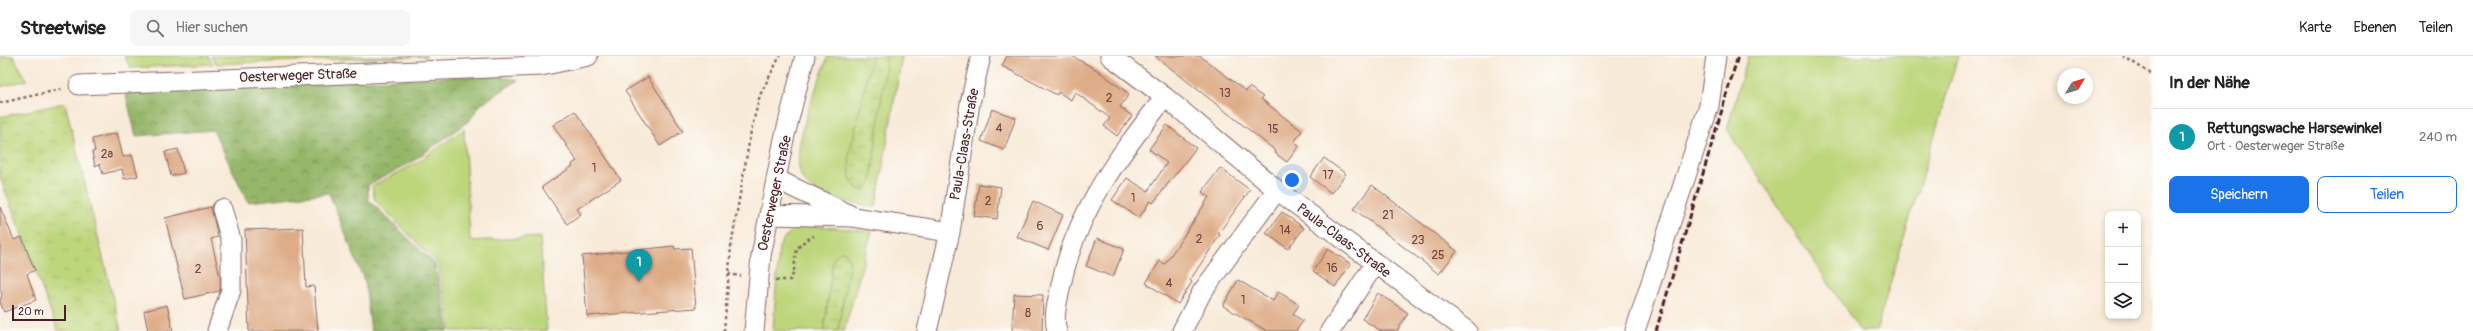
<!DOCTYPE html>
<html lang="de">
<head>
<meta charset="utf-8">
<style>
  body { margin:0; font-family:Pangolin,sans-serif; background:#f6f6f6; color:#222 }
  .controls { position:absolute; right:12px; bottom:12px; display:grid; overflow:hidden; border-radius:8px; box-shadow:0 2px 6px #0003 }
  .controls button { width:36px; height:36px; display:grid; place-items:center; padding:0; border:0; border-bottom:1px solid #e0e0e0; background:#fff; color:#222; font:20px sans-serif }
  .compass { position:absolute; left:2057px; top:12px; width:36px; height:36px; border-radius:50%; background:#fff; box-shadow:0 2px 6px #0003; rotate:52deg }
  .scale { position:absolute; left:12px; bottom:10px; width:54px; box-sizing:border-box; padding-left:4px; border:2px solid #4a1f2b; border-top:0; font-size:11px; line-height:14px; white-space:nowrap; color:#4a1f2b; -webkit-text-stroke:3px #fdfcf7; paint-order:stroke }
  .you { position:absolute; left:1292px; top:124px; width:14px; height:14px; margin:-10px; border:3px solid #fff; border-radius:50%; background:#1a73e8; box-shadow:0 0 0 6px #1a73e833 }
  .badge { display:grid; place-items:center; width:26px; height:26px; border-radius:50%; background:#1a73e8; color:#fff; font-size:13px; font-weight:700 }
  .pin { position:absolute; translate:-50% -33px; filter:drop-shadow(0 1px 2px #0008) }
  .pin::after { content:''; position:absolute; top:21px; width:14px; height:12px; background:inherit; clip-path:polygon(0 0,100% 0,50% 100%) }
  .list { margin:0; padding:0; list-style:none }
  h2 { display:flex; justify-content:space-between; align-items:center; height:52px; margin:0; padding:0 16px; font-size:17px }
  h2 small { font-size:13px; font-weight:400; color:#767676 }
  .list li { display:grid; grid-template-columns:26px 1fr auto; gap:12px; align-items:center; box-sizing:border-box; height:56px; padding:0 16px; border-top:1px solid #e0e0e0 }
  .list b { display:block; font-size:15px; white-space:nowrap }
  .list p { margin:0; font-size:13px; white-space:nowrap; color:#767676 }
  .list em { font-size:13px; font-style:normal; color:#767676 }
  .actions { display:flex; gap:8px; padding:12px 16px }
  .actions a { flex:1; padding:9px 0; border:1px solid #1a73e8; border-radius:8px; text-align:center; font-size:14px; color:#1a73e8 }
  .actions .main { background:#1a73e8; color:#fff }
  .icon { flex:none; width:22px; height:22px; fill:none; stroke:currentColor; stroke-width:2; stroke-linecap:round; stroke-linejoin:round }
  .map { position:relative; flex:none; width:2153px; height:275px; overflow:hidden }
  header { display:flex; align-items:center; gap:24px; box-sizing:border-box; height:56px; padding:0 20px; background:#fff; border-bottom:1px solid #e0e0e0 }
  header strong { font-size:19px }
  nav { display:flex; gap:22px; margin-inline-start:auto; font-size:14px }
  .search { width:280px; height:36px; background:#f6f6f6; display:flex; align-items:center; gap:10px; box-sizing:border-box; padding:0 14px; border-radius:8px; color:#767676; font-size:15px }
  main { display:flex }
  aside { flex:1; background:#fff }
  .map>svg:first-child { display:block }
  .green { fill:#bdd67b; stroke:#847a53 }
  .forest { fill:url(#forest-crowns); stroke:#706b4b }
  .wetland { fill:url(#wetland-marsh); stroke:#847a53 }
  .park { fill:url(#park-tufts); stroke:#847a53 }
  .building { fill:#deac87 }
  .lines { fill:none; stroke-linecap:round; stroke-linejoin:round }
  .minor-casing { stroke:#876668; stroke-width:21 }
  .path { stroke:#876668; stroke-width:2.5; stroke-dasharray:3 3; stroke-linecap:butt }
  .minor { stroke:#fff; stroke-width:19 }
  .rail { stroke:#4a1f2b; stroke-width:3; stroke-dasharray:6 3; stroke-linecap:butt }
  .labels { text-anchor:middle; stroke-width:3.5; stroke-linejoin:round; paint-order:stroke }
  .number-label { font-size:12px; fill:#6f4242 }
  .street-label { font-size:14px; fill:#4a1f2b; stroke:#fdfcf7 }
</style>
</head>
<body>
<header>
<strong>Streetwise</strong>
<div class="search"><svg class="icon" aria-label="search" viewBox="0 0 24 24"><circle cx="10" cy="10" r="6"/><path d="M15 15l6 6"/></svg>Hier suchen</div>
<nav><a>Karte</a><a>Ebenen</a><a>Teilen</a></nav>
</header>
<main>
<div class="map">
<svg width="2153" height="275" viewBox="0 0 2153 275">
  <defs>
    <pattern id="forest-crowns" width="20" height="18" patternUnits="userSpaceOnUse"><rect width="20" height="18" fill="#96b76b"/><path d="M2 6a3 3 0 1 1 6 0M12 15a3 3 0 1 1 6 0" fill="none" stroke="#7c9458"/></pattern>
    <pattern id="wetland-marsh" width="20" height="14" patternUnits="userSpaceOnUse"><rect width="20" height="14" fill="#bdd67b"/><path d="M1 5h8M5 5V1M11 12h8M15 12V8" fill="none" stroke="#a4b76a"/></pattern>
    <pattern id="park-tufts" width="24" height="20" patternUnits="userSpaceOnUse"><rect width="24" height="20" fill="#bdd67b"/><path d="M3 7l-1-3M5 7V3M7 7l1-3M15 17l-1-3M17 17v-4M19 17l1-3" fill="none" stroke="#a4b76a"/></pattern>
  </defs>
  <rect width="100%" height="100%" fill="#fdfcf7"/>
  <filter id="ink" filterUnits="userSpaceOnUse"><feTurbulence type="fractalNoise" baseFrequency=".025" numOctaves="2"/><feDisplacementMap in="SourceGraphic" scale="8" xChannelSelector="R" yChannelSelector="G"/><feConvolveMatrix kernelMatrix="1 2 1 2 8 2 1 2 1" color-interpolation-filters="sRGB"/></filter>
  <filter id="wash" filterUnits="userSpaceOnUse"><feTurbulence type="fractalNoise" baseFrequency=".012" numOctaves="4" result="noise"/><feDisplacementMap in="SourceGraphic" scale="16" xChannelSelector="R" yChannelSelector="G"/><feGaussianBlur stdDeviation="0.9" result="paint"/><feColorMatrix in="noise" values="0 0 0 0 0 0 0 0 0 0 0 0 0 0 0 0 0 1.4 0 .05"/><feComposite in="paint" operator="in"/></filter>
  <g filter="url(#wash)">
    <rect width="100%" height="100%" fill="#f8ead8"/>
    <path class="green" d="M0 0H13L27 24 0 31Z
      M124 0H208L213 8 131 12Z
      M211 0H427L216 8Z
      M828 0H902L876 151C855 147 823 143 807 128 782 106 819 28 828 0Z
      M1748 0H1958L1876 275H1860L1727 73Z
      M464 73 470 185 540 181 547 275H451L438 208 375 144 372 130 415 108Z
      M813 170 872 175 844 275H773L779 192C785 176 796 171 813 170Z"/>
    <path class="forest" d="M494 19 518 24 480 49 470 64 412 106 368 129V143L435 208 449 275H371L365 227 329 137 248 146 213 74 136 80 125 35Z"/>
    <path class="wetland" d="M872 0H887L871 125 865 134 857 132 850 122 849 100Z
      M845 196 850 206 838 275H824L833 203 839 197Z"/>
    <path class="park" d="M65 47 121 275H58L0 121V61Z"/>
    <g id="blocks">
      <path class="building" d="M1007 0H1072L1097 14 1129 38 1120 51 1132 60 1117 80 1104 70 1110 62 1075 36 1071 44 1058 36 1057 39 1002 10Z
        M1155 0H1200L1246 35 1249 31 1263 41 1261 43 1302 75 1294 86 1299 90 1287 106 1275 97 1276 95Z
        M648 21 683 75 660 90 625 35Z
        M992 53 1016 62 1004 94 981 85Z
        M575 55 621 124 577 153 581 158 567 168 542 131 573 110 572 108 577 105 553 69Z
        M1167 69 1196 92 1153 147 1150 145 1139 162 1112 144 1127 122 1148 135 1167 107 1149 93Z
        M117 77 123 101 132 99 138 120 124 123 122 113 103 118 100 108 95 110 92 96 95 95 92 83Z
        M178 93 184 117 171 120 165 96Z
        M1324 102 1346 118 1331 137 1310 121Z
        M1220 112 1250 134 1218 178 1220 179 1190 224 1192 226 1178 248 1146 227 1160 205 1165 208 1195 163 1209 141 1202 136Z
        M979 128 1001 131 997 163 974 160Z
        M1372 129 1457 195 1439 218 1354 153Z
        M1033 145 1063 159 1048 194 1017 181Z
        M0 151 14 184 22 181 29 200 35 214 27 218 36 244 4 256 0 246 2 238 0 234Z
        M211 151 218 181 211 183 220 221V232L219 235 185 243 165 162Z
        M1282 156 1304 172 1288 193 1266 177Z
        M303 172 306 231 314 230 318 275H249L245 174Z
        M1097 182 1124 193 1113 221 1086 210Z
        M674 190 675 193 691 192 696 252 587 260 582 200Z
        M1328 193 1351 208 1335 231 1313 215Z
        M1238 224 1273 245 1279 236 1299 249 1293 258 1303 265 1296 275H1267L1223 250Z
        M1378 237 1408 257 1397 275H1381L1362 263Z
        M1014 238 1043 239 1042 275H1012Z
        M167 249 173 275H148L144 255Z"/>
    </g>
  </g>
  <g filter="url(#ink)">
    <use href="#blocks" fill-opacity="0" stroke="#876668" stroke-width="1"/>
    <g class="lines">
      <g class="minor-casing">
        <path id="minor" d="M1110 0 1165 41 1277 134 1467 275
          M79 29 541 10 588 0
          M776 123 850 159
          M769 159 853 161 950 176
          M217 275 231 234V184L222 153
          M754 275 761 200 784 83 805 0
          M927 275 950 176 970 47 981 0
          M1057 275C1053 261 1057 248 1060 233 1075 156 1118 101 1165 41
          M1182 275 1202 236 1277 134
          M1330 275 1375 208
          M1635 275 1709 50 1716 0"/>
      </g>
      <path class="path" d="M2123 0 2153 19
        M0 47 62 33
        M728 218 741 220
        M776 224H790C801 207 785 193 814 180
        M724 275 731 190 751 75 760 39 780 0"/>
      <use href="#minor" class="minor"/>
      <path class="rail" d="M1656 275 1738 0"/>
    </g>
  </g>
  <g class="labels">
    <g class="number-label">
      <text x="1225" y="41">13</text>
      <text x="1109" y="46">2</text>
      <text x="999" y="76">4</text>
      <text x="1273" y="77">15</text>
      <text x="107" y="102">2a</text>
      <text x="594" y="116">1</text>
      <text x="1328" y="123">17</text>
      <text x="1133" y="146">1</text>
      <text x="988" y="149">2</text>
      <text x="1388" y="163">21</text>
      <text x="1040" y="174">6</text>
      <text x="1285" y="178">14</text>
      <text x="1199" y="187">2</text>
      <text x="1418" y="188">23</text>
      <text x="1438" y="203">25</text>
      <text x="1332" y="216">16</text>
      <text x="198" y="217">2</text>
      <text x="1169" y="231">4</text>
      <text x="1243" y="248">1</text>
      <text x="1028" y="261">8</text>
    </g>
    <g class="street-label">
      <text transform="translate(298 19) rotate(-2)" y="5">Oesterweger Straße</text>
      <text transform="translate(964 88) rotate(-80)" y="5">Paula-Claas-Straße</text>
      <text transform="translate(774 137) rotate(-78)" y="5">Oesterweger Straße</text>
      <text transform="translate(1344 184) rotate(37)" y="5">Paula-Claas-Straße</text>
    </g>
  </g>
</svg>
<div class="controls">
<button>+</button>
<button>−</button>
<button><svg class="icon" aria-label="layers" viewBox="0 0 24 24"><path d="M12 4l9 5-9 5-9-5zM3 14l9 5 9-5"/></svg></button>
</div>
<svg class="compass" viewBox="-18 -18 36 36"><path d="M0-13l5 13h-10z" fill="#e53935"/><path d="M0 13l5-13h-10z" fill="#767676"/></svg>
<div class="scale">20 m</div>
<div class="you"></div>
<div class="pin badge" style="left:639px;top:226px;background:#0f9aa8">1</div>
</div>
<aside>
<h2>In der Nähe<small></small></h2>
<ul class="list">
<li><span class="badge" style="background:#0f9aa8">1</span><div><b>Rettungswache Harsewinkel</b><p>Ort · Oesterweger Straße</p></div><em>240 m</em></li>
</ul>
<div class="actions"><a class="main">Speichern</a><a>Teilen</a></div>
</aside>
</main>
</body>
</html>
